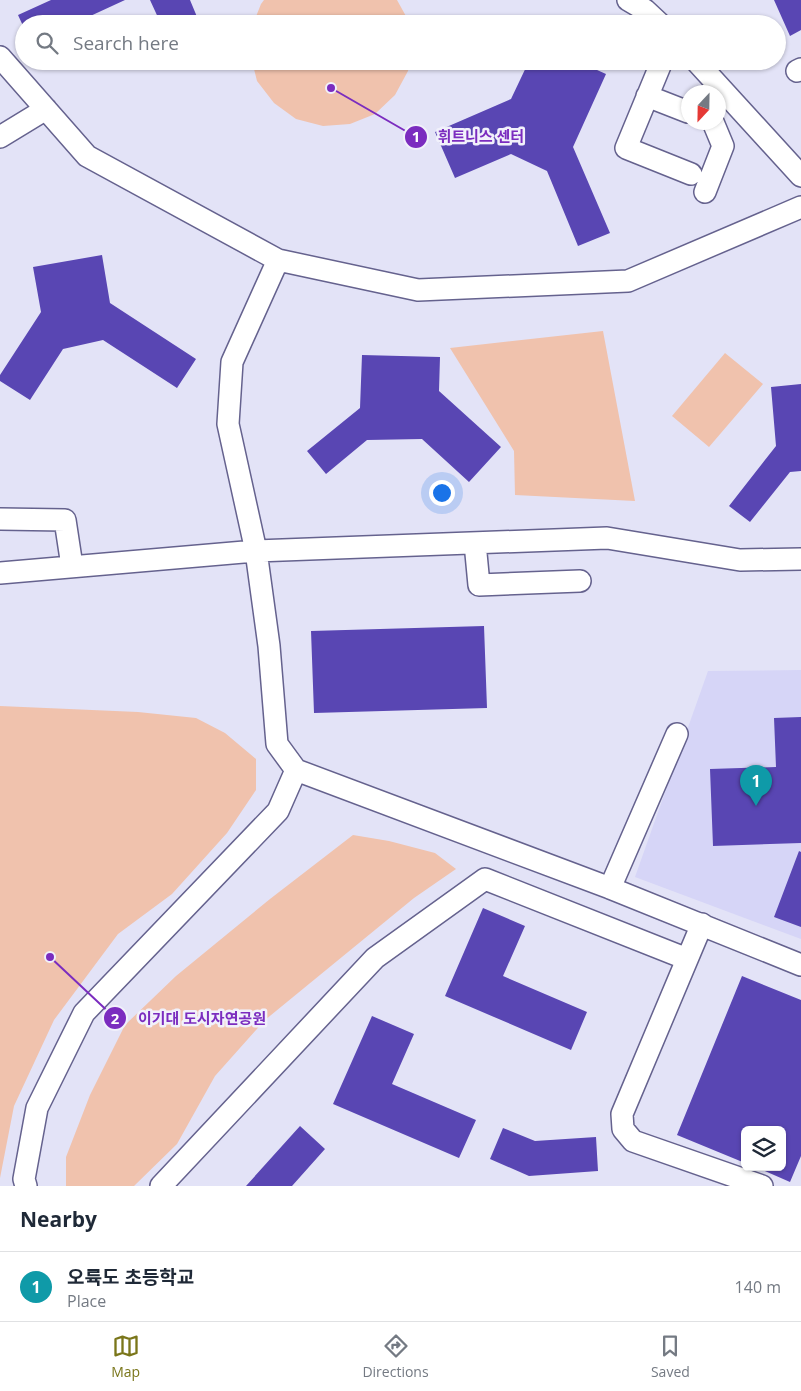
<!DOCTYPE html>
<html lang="en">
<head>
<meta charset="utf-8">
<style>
  body { margin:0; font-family:"Open Sans","Noto Sans KR",sans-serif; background:#f2f2f3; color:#1f2937 }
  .controls { position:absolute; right:15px; bottom:15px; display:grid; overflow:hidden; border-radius:8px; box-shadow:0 1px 4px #0004 }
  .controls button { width:45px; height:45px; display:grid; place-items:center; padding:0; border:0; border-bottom:1px solid #e0e1e3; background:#fff; color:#1f2937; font:25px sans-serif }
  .compass { position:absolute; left:681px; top:85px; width:45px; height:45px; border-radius:50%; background:#fff; box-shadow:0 1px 4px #0004; rotate:202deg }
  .you { position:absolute; left:441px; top:492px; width:18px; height:18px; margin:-12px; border:4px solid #fff; border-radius:50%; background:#1a73e8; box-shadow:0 0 0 8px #1a73e833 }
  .badge { display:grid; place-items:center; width:32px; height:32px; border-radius:50%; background:#7a761a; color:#fff; font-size:16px; font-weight:700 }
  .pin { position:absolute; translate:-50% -41px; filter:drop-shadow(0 1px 2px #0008) }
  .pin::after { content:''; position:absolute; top:26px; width:18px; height:15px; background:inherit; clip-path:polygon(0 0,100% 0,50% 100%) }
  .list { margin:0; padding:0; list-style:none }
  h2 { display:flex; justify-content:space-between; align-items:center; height:65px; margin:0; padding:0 20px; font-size:21px }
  h2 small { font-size:16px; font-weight:400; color:#747a83 }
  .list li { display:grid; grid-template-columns:32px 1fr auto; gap:15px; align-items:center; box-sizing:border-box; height:70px; padding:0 20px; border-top:1px solid #e0e1e3 }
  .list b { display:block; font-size:19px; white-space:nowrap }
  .list p { margin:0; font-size:16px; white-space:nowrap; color:#747a83 }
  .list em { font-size:16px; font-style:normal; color:#747a83 }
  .icon { flex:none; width:28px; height:28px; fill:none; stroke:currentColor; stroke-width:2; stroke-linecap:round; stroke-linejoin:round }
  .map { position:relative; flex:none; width:801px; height:1186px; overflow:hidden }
  .search { position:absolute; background:#fff; box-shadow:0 1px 4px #0004; left:15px; right:15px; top:15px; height:55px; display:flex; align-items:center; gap:12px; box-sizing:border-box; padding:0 18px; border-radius:28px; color:#747a83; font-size:19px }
  .sheet { height:135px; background:#fff }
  nav { display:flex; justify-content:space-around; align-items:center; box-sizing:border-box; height:70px; border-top:1px solid #e0e1e3; background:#fff; font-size:14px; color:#747a83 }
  nav a { display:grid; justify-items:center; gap:2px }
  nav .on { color:#7a761a }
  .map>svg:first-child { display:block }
  .built { fill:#d6d5f7 }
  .green { fill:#f0c2ad }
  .building { fill:#5946b3 }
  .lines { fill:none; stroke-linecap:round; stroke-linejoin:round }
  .minor-casing { stroke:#65628e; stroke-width:24 }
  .minor { stroke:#fff; stroke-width:21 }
  .leader { fill:none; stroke:#7b2cbf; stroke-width:2 }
  .callout-dot { fill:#7b2cbf; stroke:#f1f1fb; stroke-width:2 }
  .mark-label { font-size:15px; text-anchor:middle; font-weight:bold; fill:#fff }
  .callout-label { font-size:15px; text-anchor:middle; font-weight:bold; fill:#7b2cbf; stroke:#f1f1fb; stroke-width:5; stroke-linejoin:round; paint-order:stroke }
</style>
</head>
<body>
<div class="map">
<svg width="801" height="1186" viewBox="0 0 801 1186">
  <rect width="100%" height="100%" fill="#e3e3f7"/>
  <path class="built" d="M801 670V939L635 877 708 671Z"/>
  <path class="green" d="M264 0H397L407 18 408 24H253L261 4Z
    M252 61H410L408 71 395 95 375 114 350 124 323 126 296 119 274 103 257 81Z
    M603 331 635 501 515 495 514 451 450 348Z
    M725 353 763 384 709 447 672 416Z
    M0 706 138 712 196 718 225 733 256 759V790L227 833 172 894 118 934 54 1020 14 1106 0 1178Z
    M353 835 389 841 435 853 456 869 414 898 265 1020 215 1076 177 1144 134 1186H66V1157L90 1095 125 1025 176 976 270 899Z"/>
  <path class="building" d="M51 0H125L73 24H24V28L18 15Z
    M150 0H190L200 24H161Z
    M774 0H801V30L790 36Z
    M529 61H577L606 74 573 147 610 233 578 246 547 171 511 154 455 178 435 132 511 99Z
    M102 255 110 303 196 359 177 388 103 340 63 349 30 400 0 381V375L41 312 33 267Z
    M362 355 440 357 439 391 501 447 469 482 422 439 367 440 326 474 307 451 360 408Z
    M801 384V471L790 472 750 522 729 506 776 446 771 387Z
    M484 626 487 708 314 713 311 631Z
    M801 717V843L713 846 710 769 776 767 774 718Z
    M799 851 801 852V927L774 917Z
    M483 908 525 926 503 976 587 1012 571 1050 445 996Z
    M742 976 801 1000V1156L790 1182 756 1167H782V1130H745V1163L677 1135Z
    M372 1016 414 1034 392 1084 476 1120 459 1158 333 1104Z
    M300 1126 325 1149 292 1186H246Z
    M503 1128 535 1141 596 1137 598 1171 529 1176 490 1159Z"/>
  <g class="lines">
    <g class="minor-casing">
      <path id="minor" d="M628 0 645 10 660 24
        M0 57 87 156 278 260 418 290 628 281 801 207
        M662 61 626 148 691 174
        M696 61 801 176
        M797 71 801 69
        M647 96 688 112
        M0 137 46 109
        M705 192 723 146 713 122
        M278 260 232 362 228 424 256 551 269 646 277 744 296 770 610 888 801 965
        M0 519 65 520 72 566
        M475 543 479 585 580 581
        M0 573 256 551 607 538 740 560 801 559
        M610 888 677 734
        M702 924 622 1114 623 1129 633 1141 762 1186
        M26 1186 24 1179 37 1108 84 1013 278 811 296 770
        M161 1186 375 958 485 879 687 959"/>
    </g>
    <use href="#minor" class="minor"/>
  </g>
  <path class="leader" d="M331 88L416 137M50 957L115 1018"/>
  <g class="callout-dot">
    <circle cx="331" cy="88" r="5"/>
    <circle cx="50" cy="957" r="5"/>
    <circle cx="416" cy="137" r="12"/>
    <circle cx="115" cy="1018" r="12"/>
  </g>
  <g class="mark-label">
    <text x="416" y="142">1</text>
    <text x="115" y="1024">2</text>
  </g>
  <g class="callout-label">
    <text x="481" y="142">휘트니스 센터</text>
    <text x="202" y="1024">이기대 도시자연공원</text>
  </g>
</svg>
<div class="controls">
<button><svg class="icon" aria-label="layers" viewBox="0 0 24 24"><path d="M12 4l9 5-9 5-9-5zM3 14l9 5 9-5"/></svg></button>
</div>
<svg class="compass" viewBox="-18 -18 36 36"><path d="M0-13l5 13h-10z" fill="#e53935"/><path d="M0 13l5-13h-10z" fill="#747a83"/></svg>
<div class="you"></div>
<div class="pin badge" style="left:756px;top:806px;background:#0f9aa8">1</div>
<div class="search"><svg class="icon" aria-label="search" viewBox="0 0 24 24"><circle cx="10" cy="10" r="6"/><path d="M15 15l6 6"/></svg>Search here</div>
</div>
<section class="sheet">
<h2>Nearby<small></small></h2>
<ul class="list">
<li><span class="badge" style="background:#0f9aa8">1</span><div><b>오륙도 초등학교</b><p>Place</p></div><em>140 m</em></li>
</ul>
</section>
<nav>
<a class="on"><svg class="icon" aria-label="map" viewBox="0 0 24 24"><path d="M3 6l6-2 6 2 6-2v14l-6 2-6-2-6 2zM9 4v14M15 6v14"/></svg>Map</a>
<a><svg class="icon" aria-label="directions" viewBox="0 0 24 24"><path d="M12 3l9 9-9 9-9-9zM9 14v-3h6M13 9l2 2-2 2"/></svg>Directions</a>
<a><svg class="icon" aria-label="saved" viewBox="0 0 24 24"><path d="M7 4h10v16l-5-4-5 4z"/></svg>Saved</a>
</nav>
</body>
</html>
